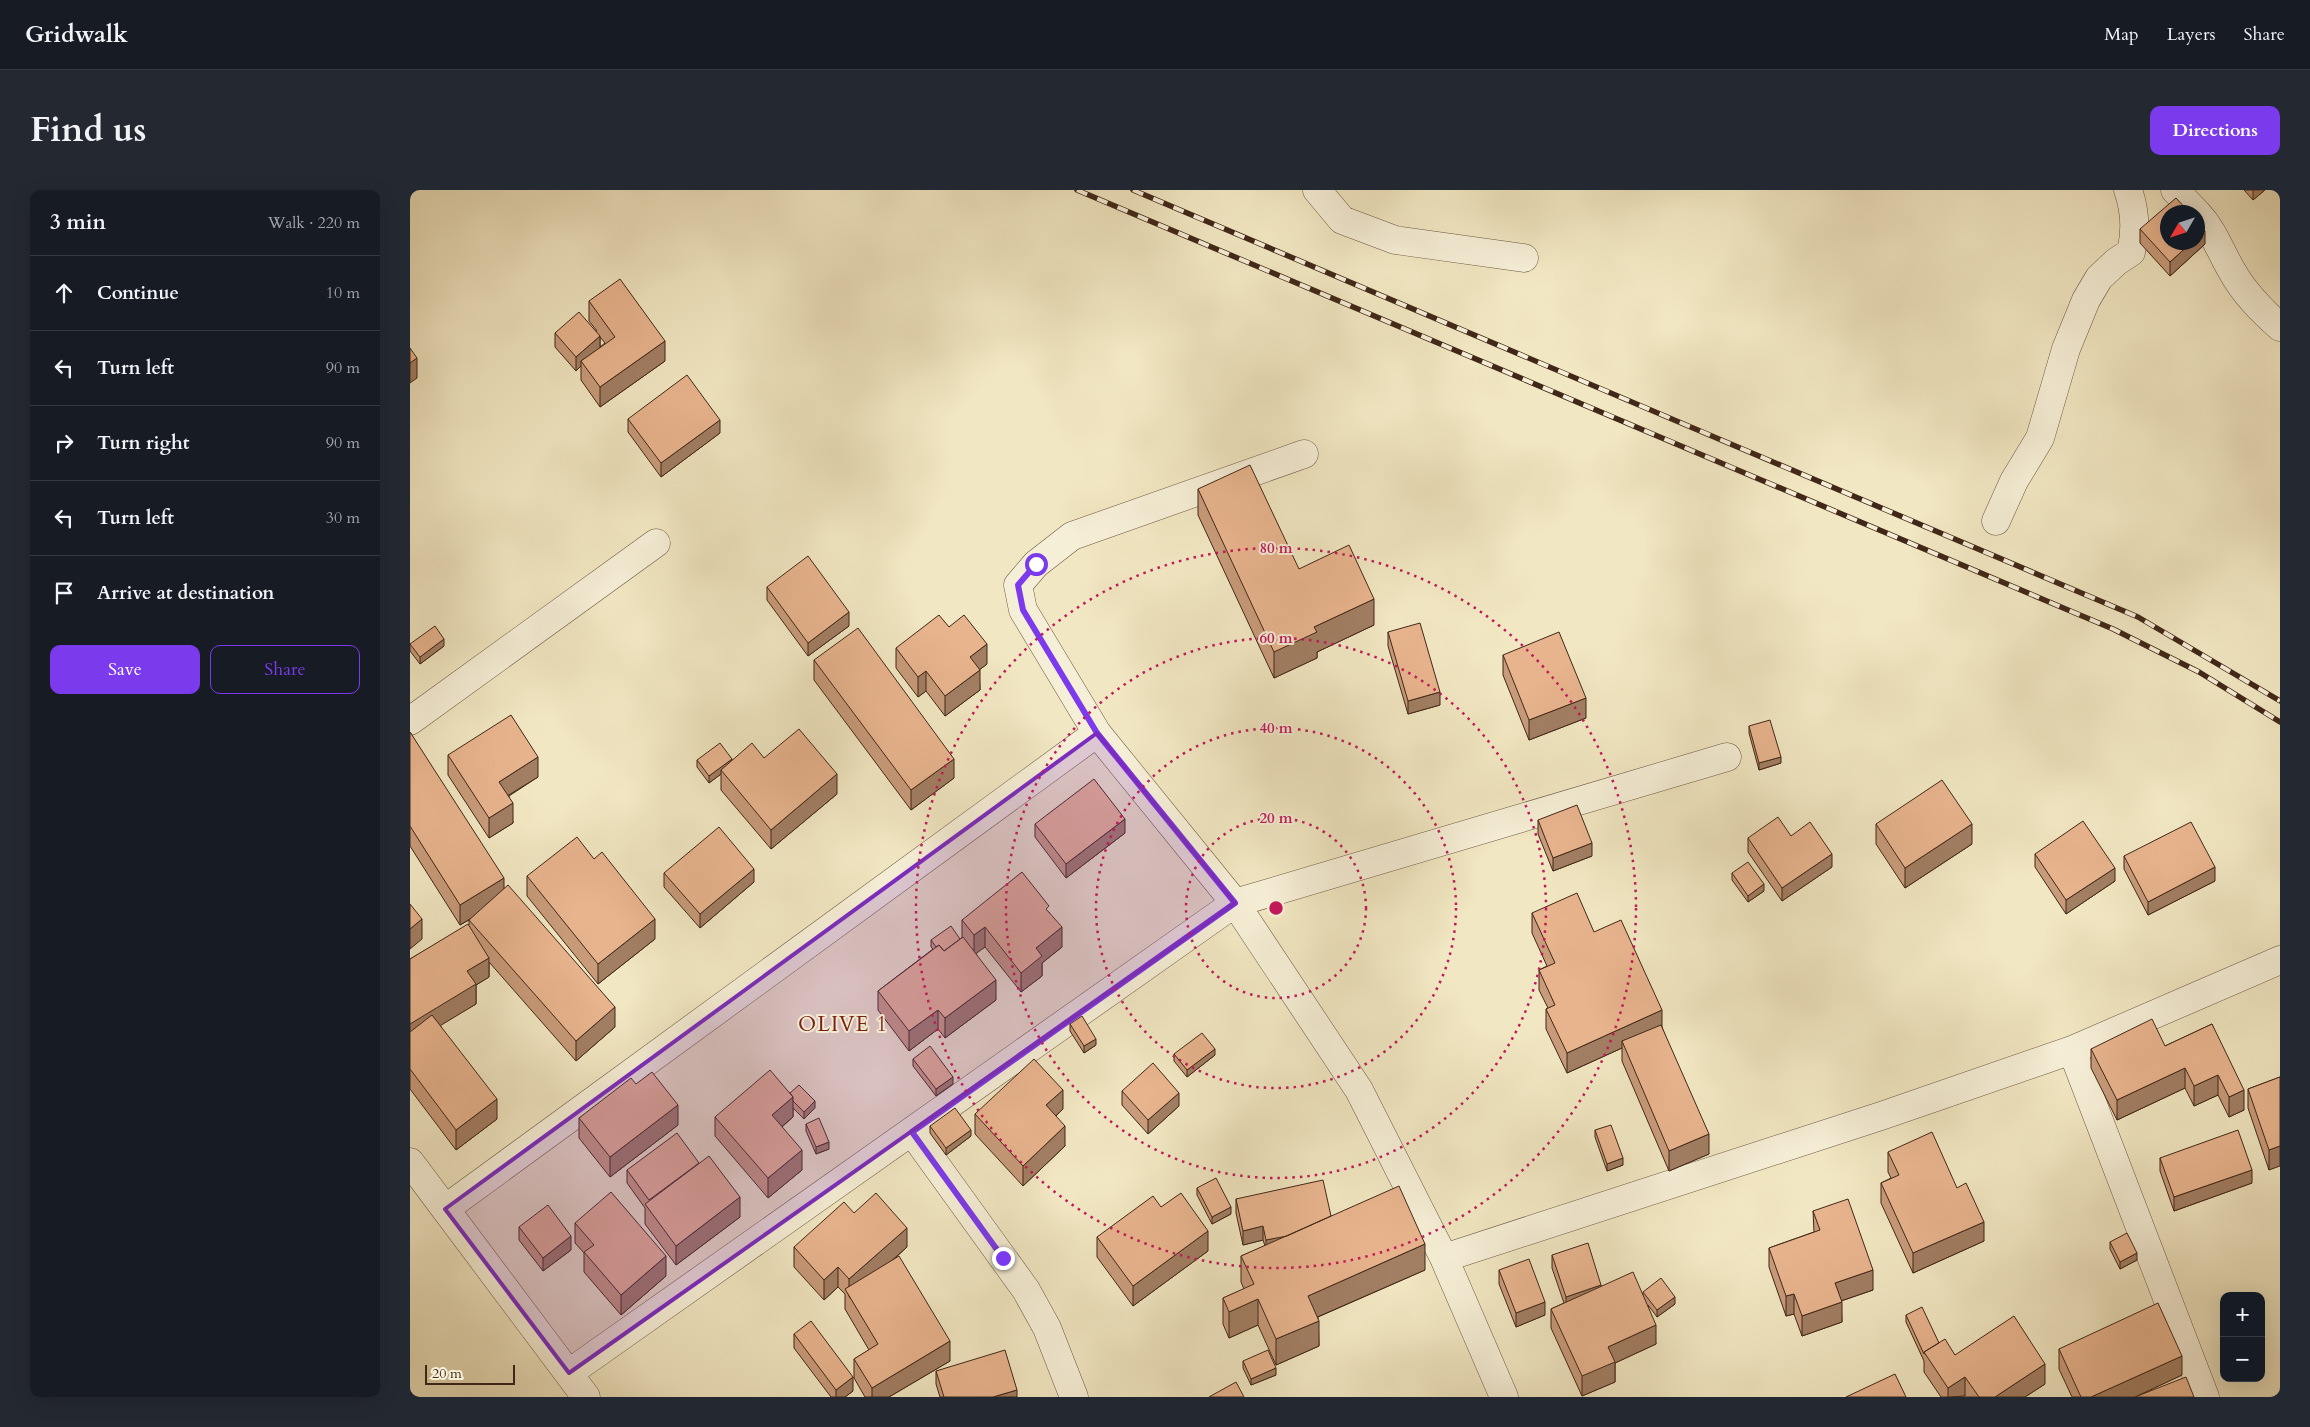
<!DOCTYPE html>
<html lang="en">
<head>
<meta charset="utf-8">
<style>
  body { margin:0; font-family:Cardo,serif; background:#242831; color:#f1f3f6 }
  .controls { position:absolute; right:15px; bottom:15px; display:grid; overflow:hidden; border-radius:10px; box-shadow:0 5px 20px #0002 }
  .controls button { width:45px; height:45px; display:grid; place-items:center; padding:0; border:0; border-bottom:1px solid #363941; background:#171b24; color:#f1f3f6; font:25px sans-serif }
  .compass { position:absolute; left:1750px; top:15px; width:45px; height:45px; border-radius:50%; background:#171b24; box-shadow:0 5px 20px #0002; rotate:231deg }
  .scale { position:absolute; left:15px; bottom:12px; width:90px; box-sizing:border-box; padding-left:5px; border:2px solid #412718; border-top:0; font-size:14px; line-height:18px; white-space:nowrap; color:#412718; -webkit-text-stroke:4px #f6efd7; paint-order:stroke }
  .stop { position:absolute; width:15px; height:15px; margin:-11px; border:4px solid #7c3aed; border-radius:50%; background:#fff }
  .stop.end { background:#7c3aed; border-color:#fff; box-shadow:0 1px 5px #0008 }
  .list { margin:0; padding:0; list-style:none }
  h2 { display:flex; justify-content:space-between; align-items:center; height:65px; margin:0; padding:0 20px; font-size:21px }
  h2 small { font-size:16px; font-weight:400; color:#9ea1a6 }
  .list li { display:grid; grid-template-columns:32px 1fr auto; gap:15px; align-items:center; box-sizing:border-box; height:75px; padding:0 20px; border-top:1px solid #363941 }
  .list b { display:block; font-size:19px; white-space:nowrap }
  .list em { font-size:16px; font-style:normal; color:#9ea1a6 }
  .actions { display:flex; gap:10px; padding:15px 20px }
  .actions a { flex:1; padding:11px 0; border:1px solid #7c3aed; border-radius:10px; text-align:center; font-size:18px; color:#7c3aed }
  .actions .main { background:#7c3aed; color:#fff }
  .icon { flex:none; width:28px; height:28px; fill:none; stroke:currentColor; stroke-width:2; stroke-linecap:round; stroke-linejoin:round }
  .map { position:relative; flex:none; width:1870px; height:1207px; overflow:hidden; border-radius:10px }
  header { display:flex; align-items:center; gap:30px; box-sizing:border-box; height:70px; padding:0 25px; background:#171b24; border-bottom:1px solid #363941 }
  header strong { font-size:24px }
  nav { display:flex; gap:28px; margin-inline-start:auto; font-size:18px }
  .intro { display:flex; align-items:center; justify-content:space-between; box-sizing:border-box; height:120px; padding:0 30px }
  h1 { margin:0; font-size:35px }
  .button { padding:12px 22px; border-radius:10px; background:#7c3aed; color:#fff; font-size:18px; font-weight:700 }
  main { display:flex; gap:30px; padding:0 30px }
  aside { flex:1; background:#171b24; border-radius:10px; box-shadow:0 5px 20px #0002 }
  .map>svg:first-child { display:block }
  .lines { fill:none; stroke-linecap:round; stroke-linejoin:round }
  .minor-casing { stroke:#6d5742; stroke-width:29 }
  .minor { stroke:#f6efd7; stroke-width:28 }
  .rail-casing { stroke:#412718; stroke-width:5.5 }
  .rail { stroke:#f6efd7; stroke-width:4; stroke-dasharray:11; stroke-linecap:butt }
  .wall { fill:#c89b7a; stroke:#412718; fill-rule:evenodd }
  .shaded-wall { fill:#a27e63; stroke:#412718 }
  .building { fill:#e8b48e; stroke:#412718 }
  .route { stroke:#7c3aed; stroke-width:6 }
  .marked { fill:#7b2cbf; fill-opacity:0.2; stroke:#7b2cbf; stroke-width:4; stroke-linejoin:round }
  .ring { fill:none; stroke:#c2185b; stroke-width:2.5; stroke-dasharray:2.5 5 }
  .labels { text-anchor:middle; stroke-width:4; stroke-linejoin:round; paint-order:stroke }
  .quarter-label { font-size:21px; letter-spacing:1px; fill:#7a1f14; stroke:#f6efd7 }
  .centre { fill:#c2185b; stroke:#f6efd7; stroke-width:2.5 }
  .ring-label { font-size:15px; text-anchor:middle; font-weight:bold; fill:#c2185b; stroke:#f6efd7; stroke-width:4; stroke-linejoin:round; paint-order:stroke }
</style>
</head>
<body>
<header>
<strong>Gridwalk</strong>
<nav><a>Map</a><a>Layers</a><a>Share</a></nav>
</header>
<div class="intro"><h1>Find us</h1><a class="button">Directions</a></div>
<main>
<aside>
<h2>3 min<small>Walk · 220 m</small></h2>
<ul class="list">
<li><svg class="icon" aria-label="ahead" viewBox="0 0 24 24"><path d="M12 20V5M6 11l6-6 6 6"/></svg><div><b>Continue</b></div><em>10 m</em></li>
<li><svg class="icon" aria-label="left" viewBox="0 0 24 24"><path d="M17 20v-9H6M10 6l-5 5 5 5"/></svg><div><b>Turn left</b></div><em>90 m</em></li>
<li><svg class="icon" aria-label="right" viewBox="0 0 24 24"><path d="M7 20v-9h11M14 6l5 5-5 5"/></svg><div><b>Turn right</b></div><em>90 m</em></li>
<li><svg class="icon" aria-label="left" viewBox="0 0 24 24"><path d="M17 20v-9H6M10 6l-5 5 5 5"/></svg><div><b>Turn left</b></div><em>30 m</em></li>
<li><svg class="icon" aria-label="arrive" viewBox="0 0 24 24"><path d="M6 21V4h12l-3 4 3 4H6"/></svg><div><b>Arrive at destination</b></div></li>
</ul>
<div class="actions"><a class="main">Save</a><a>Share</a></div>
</aside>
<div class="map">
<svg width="1870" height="1207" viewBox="0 0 1870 1207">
  <rect width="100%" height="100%" fill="#f1e7c2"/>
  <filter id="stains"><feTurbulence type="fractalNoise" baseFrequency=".004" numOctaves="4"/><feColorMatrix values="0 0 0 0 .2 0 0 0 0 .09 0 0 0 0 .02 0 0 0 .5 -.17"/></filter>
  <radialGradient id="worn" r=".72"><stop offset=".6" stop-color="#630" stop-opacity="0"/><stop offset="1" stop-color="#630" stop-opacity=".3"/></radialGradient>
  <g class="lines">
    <g class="minor-casing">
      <path id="minor" d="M907 0 932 30 985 50 1114 68
        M1765 0 1786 22
        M1788 24C1804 41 1810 61 1822 81 1834 103 1851 120 1870 137
        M894 264 662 346 626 374 608 395 613 420 687 543 825 713 949 900 1034 1068 1094 1207
        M1586 331 1604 291 1630 248 1656 159 1676 110 1689 88 1706 72 1721 62C1726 42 1725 20 1718 0
        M0 531 246 353
        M1662 860 1795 1207
        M502 942 616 1100 637 1138 664 1207
        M0 972 176 1207
        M35 1019 687 543
        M1034 1068 1471 926 1662 860 1870 770
        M159 1183 825 713 1317 567"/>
    </g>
    <use href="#minor" class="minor"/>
    <g class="rail-casing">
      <path id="rail" d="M667 0 1703 439 1789 482 1870 532
        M723 0 1728 427 1870 511"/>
    </g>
    <use href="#rail" class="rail"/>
  </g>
  <path class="wall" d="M1834 0H1855L1843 10Z
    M1730 39 1795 54 1760 86 1730 53Z
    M179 111 255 171 190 217 171 190V176L166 181 145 157V143L187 141 179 131ZM190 147 195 153 190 157Z
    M218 229 310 243 251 287 218 242Z
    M788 299 889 379 964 435 907 462V468L864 488 788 325Z
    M357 397 439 436 398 466 357 410Z
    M539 437 577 474 569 480 570 500 535 526 516 501 508 507 486 478V458Z
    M978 442 1030 515 998 524 978 456Z
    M0 454 34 456 10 474 0 461Z
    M1093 465 1176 528 1119 550 1093 485Z
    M404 470 544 588 501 620 404 490Z
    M1339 536 1371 573 1349 580 1339 543Z
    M0 542 94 698 205 837 166 871 79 772V787L66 795V814L30 835 87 929 46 960 0 899V769L59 735V730L50 735 0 656Z
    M38 565 128 587 99 606 103 633 79 648 38 585Z
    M354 568 427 604 361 659 311 600V584L299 593 287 577V570H322Z
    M1128 630 1182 666 1143 681 1128 644Z
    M625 634 715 643 656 688 625 647Z
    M1466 634 1562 654 1495 698 1466 654Z
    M1381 646 1422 677 1372 711 1338 662V648Z
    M1625 664 1705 691 1656 724 1625 677Z
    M1714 666 1805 691 1738 725 1714 679Z
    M254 683 344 692 290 738 254 697Z
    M1322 683 1354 701 1338 712 1322 690Z
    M117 686 245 749 188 794 117 706Z
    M639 722 652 757 632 773V786L611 802 575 757 566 763 586 810 535 848 528 839 499 861 468 820V801L523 759 521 757V750L550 749 552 748V730Z
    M1122 723 1184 742 1252 837 1299 964 1259 981 1212 871V858L1157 883 1136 839V819L1138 818 1129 800V780L1137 776 1122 743Z
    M660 834 686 855 674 863 660 841Z
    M1802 834 1834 920 1819 927 1808 905 1784 916 1775 898 1707 930 1681 878V859L1755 856Z
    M764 864 805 865 777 887 764 871Z
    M503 869 543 894 526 906 503 876Z
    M1870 887 1859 980 1838 918V899Z
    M226 894 268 935 200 987 169 948V928Z
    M712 901 769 916 738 944 712 915Z
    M380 903 405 918 394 929 383 918V927L372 937 392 980 358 1008 305 946V927Z
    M653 919 646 926 655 956 613 996 565 944V924Z
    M396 934 419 959 406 964 396 941Z
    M520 936 561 946 536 965 520 943Z
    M1185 940 1213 975 1197 981 1185 947Z
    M1478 962 1547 998 1574 1051 1503 1083 1471 1013V993L1481 988 1478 982Z
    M1750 968 1842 993 1764 1021 1750 981Z
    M289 973 330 1027 266 1075 235 1034V1018L217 993V980Z
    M787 998 821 1024 802 1034 787 1005Z
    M826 1009 921 1026 1015 1080 908 1127 909 1156 866 1175 848 1135 819 1148 813 1134V1108L834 1099 831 1092V1066L855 1056 853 1050 833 1055 826 1023Z
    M751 1017 798 1061 723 1116 687 1067V1047Z
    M1403 1021 1463 1100 1431 1111 1432 1132 1392 1146 1384 1124 1376 1126 1359 1077V1058L1404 1042Z
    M444 1023 497 1057 482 1071 540 1171 479 1207H455L444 1188V1169L459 1160 435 1119V1104L428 1097 414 1110 384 1077V1057Z
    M165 1033 256 1086 211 1125 174 1082V1063L165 1053Z
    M109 1037 161 1060 133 1081 109 1050Z
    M1700 1052 1727 1070 1710 1079 1700 1059Z
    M1142 1065 1191 1096 1233 1105V1102L1265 1114 1247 1127 1238 1115 1246 1154 1205 1173V1192L1172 1206 1141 1138V1119L1154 1113 1142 1078Z
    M1089 1080 1135 1125 1106 1137 1089 1094Z
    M1496 1125 1529 1153 1545 1165 1635 1194 1615 1207H1531L1514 1182V1171L1496 1132Z
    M384 1144 443 1201 435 1207H421L384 1158Z
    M1649 1159 1772 1185 1725 1207H1662L1649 1179Z
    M833 1171 866 1185 841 1195 833 1178Z
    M526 1181 607 1207H530L526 1194Z"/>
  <path class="shaded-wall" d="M1843 0H1855L1843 10Z
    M1795 41V54L1760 86V72L1782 52H1788V48Z
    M190 146V159L171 171V176L166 181V167Z
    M255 151V171L190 217V197Z
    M7 168V188L0 193V173Z
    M310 230V243L251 287V273Z
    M964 409V435L907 462V468L864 488V462L904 437Z
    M439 422V436L398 466V453Z
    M34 449V456L10 474V467Z
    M577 454V474L560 487V467Z
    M570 480V500L535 526V506Z
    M516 481V501L508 507V487Z
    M1030 502V515L998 524V511Z
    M1176 508V528L1119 550V530Z
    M128 567V587L89 611V592Z
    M1371 567V573L1349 580V573Z
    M322 569V576L311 580V584L299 593V586Z
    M544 569V588L501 620V600Z
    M427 584V604L361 659V640Z
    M103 613V633L79 648V628Z
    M715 629V643L656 688V674Z
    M1562 634V654L1495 698V678Z
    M1182 653V666L1143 681V668Z
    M1422 664V677L1372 711V698Z
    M1805 677V691L1738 725V712Z
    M1705 678V691L1656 724V710Z
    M344 679V692L290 738V724Z
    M94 688V708L50 735V715Z
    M1354 694V701L1338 712V706Z
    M12 729V749L0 759V739Z
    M245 729V749L188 794V774Z
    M575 737V757L564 765V745Z
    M652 737V757L632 773V786L611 802V783L626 758Z
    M79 768V787L66 795V814L0 854V834L57 781Z
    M586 790V810L535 848V828Z
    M205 817V837L166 871V851Z
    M528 820V839L499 861V841Z
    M1252 820V840L1212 851V858L1157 883V863Z
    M686 849V855L674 863V856Z
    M805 859V865L777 887V880Z
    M1775 878V898L1707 930V910Z
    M1808 885V905L1784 916V896Z
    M543 887V894L526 906V899Z
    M653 900V919L636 935V915Z
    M1834 900V920L1819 927V907Z
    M769 903V916L738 944V930Z
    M383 907V927L362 945V925Z
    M87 909V929L46 960V940Z
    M405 911V918L394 929V922Z
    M268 915V935L200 987V967Z
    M655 936V956L613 996V976Z
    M561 940V946L536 965V958Z
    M1299 944V964L1259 981V961Z
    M419 952V959L406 964V957Z
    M1870 956V976L1859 980V960Z
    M392 960V980L358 1008V988Z
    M1213 968V975L1197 981V974Z
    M1842 980V993L1764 1021V1007Z
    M330 1007V1027L266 1075V1056Z
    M821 1017V1024L802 1034V1027Z
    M1574 1032V1051L1503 1083V1063Z
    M923 1035 856 1064V1050Z
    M853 1036V1050L833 1055V1041Z
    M497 1038V1057L440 1108 439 1106V1089Z
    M798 1041V1061L723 1116V1096Z
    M161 1046V1060L133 1081V1068Z
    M1015 1054V1080L898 1131V1106Z
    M1727 1063V1070L1710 1079V1072Z
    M256 1066V1086L211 1125V1105Z
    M428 1077V1097L414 1110V1090Z
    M1463 1080V1100L1425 1113V1093Z
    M1191 1095V1109L1156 1120V1107Z
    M1384 1104V1124L1376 1126V1106Z
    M1265 1107V1114L1247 1127V1120Z
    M848 1109V1135L819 1148V1122Z
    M1135 1112V1125L1106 1137V1123Z
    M1432 1112V1132L1392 1146V1126Z
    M909 1131V1156L866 1175V1149Z
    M1246 1135V1154L1205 1173V1192L1172 1206V1186L1198 1157Z
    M540 1151V1171L479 1207H462V1198Z
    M1772 1166V1185L1725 1207H1681Z
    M1635 1174V1194L1615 1207H1585Z
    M866 1178V1185L841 1195V1189Z
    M443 1187V1201L435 1207H426V1200Z
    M1555 1187V1206L1538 1207V1198Z
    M607 1200V1207H583Z"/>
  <path class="building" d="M1766 8 1779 22H1758V52H1782L1760 72 1730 39Z
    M1788 32 1795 41 1788 48Z
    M210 89 255 151 190 197 171 171 205 147 179 111Z
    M169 122 190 146 166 167 145 143Z
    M0 158 7 168 0 173Z
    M277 185 310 230 251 273 218 229Z
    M840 275 889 379 939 355 964 409 904 437 907 442 864 462 788 299Z
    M398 366 439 422 398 453 357 397Z
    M529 425 539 437 554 425 577 454 560 467 570 480 535 506 516 481 508 487 486 458Z
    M1010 433 1030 502 998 511 978 442Z
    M25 436 34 449 10 467 0 454Z
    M448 438 544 569 501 600 404 470Z
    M1149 442 1176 508 1119 530 1093 465Z
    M101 525 128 567 89 592 103 613 79 628 38 565Z
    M1360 530 1371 567 1349 573 1339 536Z
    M389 539 427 584 361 640 311 580 342 553 354 568Z
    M0 542 94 688 50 715 0 636Z
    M310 553 322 569 299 586 287 570Z
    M684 589 715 629 656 674 625 634Z
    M1532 590 1562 634 1495 678 1466 634Z
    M1167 615 1182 653 1143 668 1128 630Z
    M1368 627 1381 646 1400 632 1422 664 1372 698 1338 648Z
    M1673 631 1705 678 1656 710 1625 664Z
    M1781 632 1805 677 1738 712 1714 666Z
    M309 637 344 679 290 724 254 683Z
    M167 647 184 669 192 662 245 729 188 774 117 686Z
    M1338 672 1354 694 1338 706 1322 683Z
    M612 682 639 716 636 719 652 737 626 758 632 766 611 783 575 737 564 745 552 730Z
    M98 695 205 817 166 851 59 730Z
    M1167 703 1184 742 1211 730 1252 820 1157 863 1136 819 1145 815 1129 780 1145 773 1122 723Z
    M0 714 12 729 0 739Z
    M58 734 79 768 57 781 66 794 0 834V769Z
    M541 736 550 749 534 761 529 755 526 757 521 750Z
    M553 747 586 790 535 828 528 820 499 841 468 801 529 755 534 761Z
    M22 825 87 909 46 940 0 879V842Z
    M672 826 686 849 674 856 660 834Z
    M1742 829 1755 856 1802 834 1834 900 1819 907 1808 885 1784 896 1775 878 1707 910 1681 859Z
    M1251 835 1299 944 1259 961 1212 851Z
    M792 843 805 859 777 880 764 864Z
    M520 856 543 887 526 899 503 869Z
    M624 869 653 900 636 915 655 936 613 976 565 924Z
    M743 873 769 903 738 930 712 901Z
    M360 880 383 907 362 925 392 960 358 988 305 927Z
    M242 882 268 915 200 967 169 928 221 888 226 894Z
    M1870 887V956L1859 960 1838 899Z
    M389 895 405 911 394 922 383 911V907L380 903Z
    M545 918 561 940 536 958 520 936Z
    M409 928 419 952 406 957 396 934Z
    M1201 935 1213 968 1197 974 1185 940Z
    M1828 940 1842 980 1764 1007 1750 968Z
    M1522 942 1547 998 1556 993 1574 1032 1503 1063 1471 993 1489 985 1478 962Z
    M267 943 289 973 239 1010 217 980Z
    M299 966 330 1007 266 1056 235 1014Z
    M806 988 821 1017 802 1027 787 998Z
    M913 990 921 1026 877 1046 856 1050 853 1036 833 1041 826 1009Z
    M989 996 1015 1054 898 1106 909 1131 866 1149 848 1109 819 1122 813 1108 844 1094 831 1066Z
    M201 1002 256 1066 211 1105 174 1062 184 1055 165 1033Z
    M466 1003 497 1038 439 1089 428 1077 414 1090 384 1057 434 1012 444 1023Z
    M771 1003 798 1041 723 1096 687 1047 743 1006 751 1017Z
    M1438 1009 1463 1080 1425 1093 1432 1112 1392 1126 1384 1104 1376 1106 1359 1058 1410 1040 1403 1021Z
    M138 1015 161 1046 133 1068 109 1037Z
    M1717 1043 1727 1063 1710 1072 1700 1052Z
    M1178 1053 1191 1095 1156 1107 1142 1065Z
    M489 1066 540 1151 462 1198 444 1169 468 1154 435 1099Z
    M1119 1069 1135 1112 1106 1123 1089 1080Z
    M1223 1082 1246 1135 1198 1157 1205 1172 1172 1186 1141 1119Z
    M1251 1088 1265 1107 1247 1120 1233 1102Z
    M1748 1113 1772 1166 1681 1207H1671L1649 1159Z
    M1512 1117 1529 1153 1514 1162V1164L1496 1125Z
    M1604 1126 1635 1174 1585 1207H1569L1555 1187 1538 1198 1514 1162 1535 1149 1545 1165Z
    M401 1131 443 1187 426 1200 384 1144Z
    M595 1160 607 1200 583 1207H534L526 1181Z
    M858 1160 866 1178 841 1189 833 1171Z
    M1485 1184 1496 1207H1436Z
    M1776 1187 1784 1207H1725Z
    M826 1192 834 1207H799Z"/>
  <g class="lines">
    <path class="route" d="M593 1068 502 942 825 713 687 543 613 420 608 395 626 374"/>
  </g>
  <path class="marked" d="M687 543 825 713 159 1183 35 1019Z"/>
  <g class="ring">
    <circle cx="866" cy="718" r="90"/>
    <circle cx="866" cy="718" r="180"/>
    <circle cx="866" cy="718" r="270"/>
    <circle cx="866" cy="718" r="360"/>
  </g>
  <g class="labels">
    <g class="quarter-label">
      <text x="433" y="841">OLIVE 1</text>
    </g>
  </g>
  <circle cx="866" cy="718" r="8" class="centre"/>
  <g class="ring-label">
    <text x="866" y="363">80 m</text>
    <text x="866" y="453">60 m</text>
    <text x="866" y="543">40 m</text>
    <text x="866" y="633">20 m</text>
  </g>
  <rect width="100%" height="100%" filter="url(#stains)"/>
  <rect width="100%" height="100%" fill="url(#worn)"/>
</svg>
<div class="controls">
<button>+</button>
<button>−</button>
</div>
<svg class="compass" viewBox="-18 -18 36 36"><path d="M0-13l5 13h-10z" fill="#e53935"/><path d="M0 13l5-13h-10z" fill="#9ea1a6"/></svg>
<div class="scale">20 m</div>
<div class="stop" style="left:626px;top:374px"></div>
<div class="stop end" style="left:593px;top:1068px"></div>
</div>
</main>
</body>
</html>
